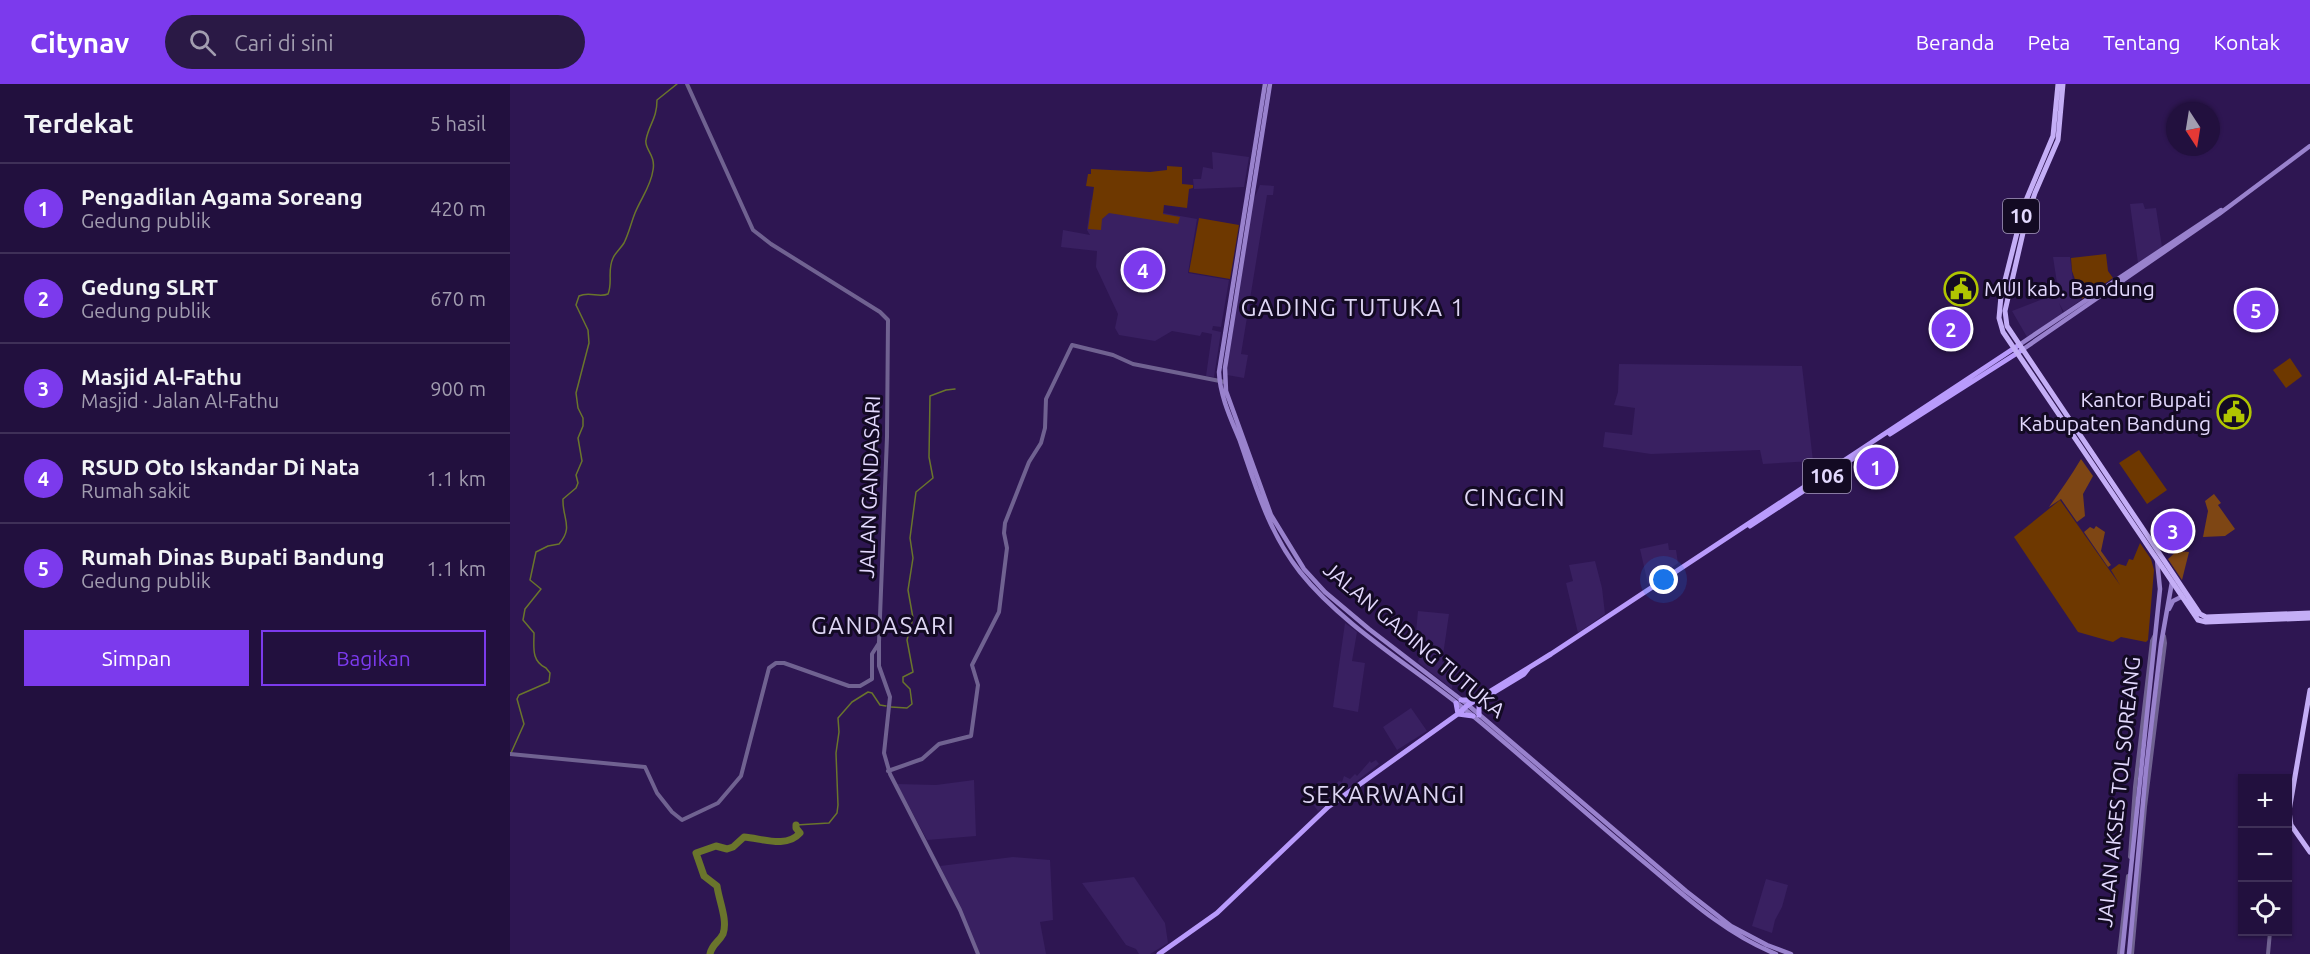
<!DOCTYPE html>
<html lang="id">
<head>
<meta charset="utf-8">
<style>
  body { margin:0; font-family:Ubuntu,sans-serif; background:#2a1945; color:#f1f3f6 }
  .controls { position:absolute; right:18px; bottom:18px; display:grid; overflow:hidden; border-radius:0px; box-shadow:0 2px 4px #0004 }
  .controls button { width:54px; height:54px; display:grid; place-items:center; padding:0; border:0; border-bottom:2px solid #3f3058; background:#22103e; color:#f1f3f6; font:30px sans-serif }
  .compass { position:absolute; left:1656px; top:18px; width:54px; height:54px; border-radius:50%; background:#22103e; box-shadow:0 2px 4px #0004; rotate:168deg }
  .you { position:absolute; left:1154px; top:496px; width:21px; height:21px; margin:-15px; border:4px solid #fff; border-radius:50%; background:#1a73e8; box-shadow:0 0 0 9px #1a73e833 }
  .badge { display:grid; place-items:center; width:39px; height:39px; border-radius:50%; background:#7c3aed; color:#fff; font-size:20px; font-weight:700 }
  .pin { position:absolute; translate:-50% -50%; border:3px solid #fff; box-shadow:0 2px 6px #0006 }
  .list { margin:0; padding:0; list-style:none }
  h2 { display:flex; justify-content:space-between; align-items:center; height:78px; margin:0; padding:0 24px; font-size:26px }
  h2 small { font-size:20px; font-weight:400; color:#a29db0 }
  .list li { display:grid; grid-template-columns:39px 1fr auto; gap:18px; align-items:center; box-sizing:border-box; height:90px; padding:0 24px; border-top:2px solid #3f3058 }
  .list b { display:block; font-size:22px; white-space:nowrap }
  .list p { margin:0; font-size:20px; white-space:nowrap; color:#a29db0 }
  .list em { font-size:20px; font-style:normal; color:#a29db0 }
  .actions { display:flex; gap:12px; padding:18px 24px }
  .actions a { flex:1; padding:14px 0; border:2px solid #7c3aed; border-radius:0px; text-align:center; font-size:21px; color:#7c3aed }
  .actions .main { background:#7c3aed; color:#fff }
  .icon { flex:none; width:33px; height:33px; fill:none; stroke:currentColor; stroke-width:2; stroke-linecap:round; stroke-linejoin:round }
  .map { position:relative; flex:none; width:1800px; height:870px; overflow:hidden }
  header { display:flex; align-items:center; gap:36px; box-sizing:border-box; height:84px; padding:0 30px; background:#7c3aed; color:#fff }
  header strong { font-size:28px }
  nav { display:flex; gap:33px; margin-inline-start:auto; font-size:21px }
  .search { width:420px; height:54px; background:#2a1945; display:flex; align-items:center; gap:15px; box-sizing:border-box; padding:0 21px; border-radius:33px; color:#a29db0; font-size:22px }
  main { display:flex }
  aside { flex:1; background:#22103e }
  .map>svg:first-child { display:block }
  .built { fill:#392061 }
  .green { fill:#6e3800 }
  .forest { fill:#7e4614 }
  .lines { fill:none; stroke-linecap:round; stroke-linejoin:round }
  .stream { stroke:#6a752c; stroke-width:1.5 }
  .river { stroke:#6a752c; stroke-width:7 }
  .tertiary { stroke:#706291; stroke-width:4 }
  .secondary { stroke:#9982cd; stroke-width:4.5 }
  .primary { stroke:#b99bfc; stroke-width:5 }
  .trunk { stroke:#c4aef6; stroke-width:5 }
  .labels { text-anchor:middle; stroke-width:6; stroke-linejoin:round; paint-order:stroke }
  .shield { fill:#130a23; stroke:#a59bbc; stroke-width:1.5 }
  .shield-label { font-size:20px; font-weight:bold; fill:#e3d9fe }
  .poi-label { font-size:21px; fill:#e3d9fe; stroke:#130a23; text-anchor:start }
  .street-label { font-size:21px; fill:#e3d9fe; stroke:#130a23 }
  .quarter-label { font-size:24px; letter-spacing:1.5px; fill:#ded6f4; stroke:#130a23 }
</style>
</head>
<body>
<header>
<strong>Citynav</strong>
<div class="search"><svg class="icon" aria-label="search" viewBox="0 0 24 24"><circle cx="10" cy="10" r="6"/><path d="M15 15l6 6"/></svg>Cari di sini</div>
<nav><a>Beranda</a><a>Peta</a><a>Tentang</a><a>Kontak</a></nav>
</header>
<main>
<aside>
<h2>Terdekat<small>5 hasil</small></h2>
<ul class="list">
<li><span class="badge">1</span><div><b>Pengadilan Agama Soreang</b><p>Gedung publik</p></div><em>420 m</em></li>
<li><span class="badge">2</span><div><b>Gedung SLRT</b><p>Gedung publik</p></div><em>670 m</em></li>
<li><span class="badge">3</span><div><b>Masjid Al-Fathu</b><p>Masjid · Jalan Al-Fathu</p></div><em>900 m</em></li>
<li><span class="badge">4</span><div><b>RSUD Oto Iskandar Di Nata</b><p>Rumah sakit</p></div><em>1.1 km</em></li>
<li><span class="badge">5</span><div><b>Rumah Dinas Bupati Bandung</b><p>Gedung publik</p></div><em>1.1 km</em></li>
</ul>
<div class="actions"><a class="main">Simpan</a><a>Bagikan</a></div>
</aside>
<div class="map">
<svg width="1800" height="870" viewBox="0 0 1800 870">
  <rect width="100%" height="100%" fill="#2e1652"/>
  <path class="built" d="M702 68 739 73 734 103 684 105 683 95H691L693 83 703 85Z
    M750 101 764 102 763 111H757L731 270 738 271 734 294 717 291V285L743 117Z
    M581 116 687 135 678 189 719 196 711 243 703 242 702 246 711 248 704 293 696 292 702 250 692 248 690 252 662 247 645 257 609 251 605 244 608 230 586 183 587 167 551 163 553 146 580 151 577 146Z
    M1633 119 1635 125 1646 124 1652 163 1628 179 1620 120Z
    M1543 173H1560L1563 197 1571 216 1554 228 1549 219 1553 229 1517 253 1502 227 1546 210 1543 204 1547 199Z
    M1109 280 1292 282 1303 377 1253 380 1250 366 1141 370 1093 363 1095 348 1122 351 1125 324 1104 321 1108 308Z
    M1158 459 1159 466H1166L1168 479 1138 500 1130 465Z
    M1085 477 1092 504 1095 530 1068 549 1056 499 1063 497 1059 481Z
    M908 527 939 530 932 578 944 580 942 605 908 578 912 561 905 560Z
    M835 539 847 548 842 577 855 579 848 628 823 623Z
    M901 624 917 647 887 666 873 643Z
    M866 676 869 680 808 727 799 715 806 707 812 714 822 708 820 705 829 697 832 698 834 692 840 695 845 690 847 692 860 677 861 679Z
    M464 696 466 752 417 756 387 700 426 701Z
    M503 773 540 776 543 836 530 838 536 870H470L430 782Z
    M624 793 655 839 658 859 640 870H629L626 865 616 861 572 799Z
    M1256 795 1278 801 1272 823 1265 836 1262 849 1242 842Z"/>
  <path class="green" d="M657 82 672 83V100L683 101V104L679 105 677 124 654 121 653 130 670 133 668 140 599 129 592 135 591 146 578 145 584 103 576 102 578 90H581V85L640 88 657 86Z
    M689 134 729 141 720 195 679 188Z
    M1596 170 1598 187 1603 194 1572 215 1562 187 1561 174Z
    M1780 274 1792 292 1776 304 1763 286Z
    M1629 366 1657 406 1637 420 1609 379Z
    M1550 416 1610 501 1601 486 1609 480 1616 482 1619 475 1623 476 1630 459 1641 475 1644 486 1638 556 1636 558 1611 553 1603 558 1568 548 1504 453Z"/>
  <path class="forest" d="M1571 375 1583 392 1573 410 1575 432 1567 438 1551 415 1539 423C1550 407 1561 392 1571 375Z
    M1704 410 1711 419 1708 421 1725 445 1715 452 1693 453 1698 427 1695 417Z
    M1586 442 1595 448 1591 467 1601 481 1598 483 1574 448 1580 443 1584 445Z
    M1667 467 1679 468 1672 496 1658 475Z"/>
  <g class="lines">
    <path class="stream" d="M381 623 397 624 402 620 400 605 393 598V593L403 588 397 556 403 534 398 506 403 474 400 454 406 408 423 394 419 373 420 312 436 306 445 305
      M1 669 14 640 7 615 9 611 39 598 40 589 36 584C21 577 24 563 24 549L13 536 15 525 31 505 20 496 26 468 38 462 49 460C64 443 52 434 53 415L66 404 68 399 66 391 72 377 68 354 73 342V334L68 324 66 309 79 259 78 246 66 221 69 212C79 207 89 214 98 210 103 198 97 187 103 174 105 169 111 164 114 159 119 149 121 139 125 129 131 114 141 102 143 86 146 71 134 65 136 56 139 40 147 35 147 16L167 0
      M286 741 319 739 327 729 328 721 326 669 329 648 328 634 342 618 358 608 362 609 370 621 376 622"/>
    <path class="river" d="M200 870C202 860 209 858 213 850 218 836 209 817 207 802L194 792 186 769 206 762 217 765 223 763 234 753C251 754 276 765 290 749L286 744V741"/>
    <path class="tertiary" d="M177 0 243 146 261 160 370 228 378 236 377 353 369 558V582L380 613 374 669 380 690 450 826 468 870
      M0 670 135 683 147 709 162 728 172 736 208 719 231 692 259 584 266 579H274L339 602H350L362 595V570L369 559
      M378 687 412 675 429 660 461 652 468 601 462 581 489 528 497 464 494 449 495 439 519 378 531 359 535 344 536 315 562 261 603 271 623 280 715 298
      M1778 759 1781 742
      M1620 773 1625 703 1642 557 1645 551
      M1609 870 1618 792
      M1622 870 1635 723 1655 559 1654 552
      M1758 870 1760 848"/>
    <path class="secondary" d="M755 0 709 288C710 312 721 335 730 357 746 403 759 449 790 488 833 542 903 583 957 627 1019 678 1078 732 1140 783 1179 816 1218 851 1266 870
      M760 0 715 284 716 307 761 431 794 485 815 508 859 545 958 621 1176 807 1221 842 1257 861 1281 870
      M1509 261 1711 126
      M1512 266 1709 130 1800 62
      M1659 525 1663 517 1671 513
      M1612 870 1650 505 1647 476
      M1619 870 1636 686 1651 560 1662 498"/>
    <path class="primary" d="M1380 350 1512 266
      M1240 442 1353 368
      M976 613 1014 590 1018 585
      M951 616H965
      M946 619 948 630 963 632
      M951 627 958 621 1041 570 1509 261
      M969 631V617
      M649 870 707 829 818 723 952 627"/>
    <path class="trunk" d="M1548 0 1543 52 1514 121 1491 212 1489 234 1493 248 1688 536 1696 538 1800 534
      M1553 0 1548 56 1525 109 1516 136 1495 227 1497 242 1690 530 1696 533 1800 529
      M1800 606 1779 727 1781 741 1800 768"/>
  </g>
  <defs>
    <g id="civic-ring" transform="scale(1.725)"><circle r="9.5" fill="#130a23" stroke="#b0c501" stroke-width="1.5"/><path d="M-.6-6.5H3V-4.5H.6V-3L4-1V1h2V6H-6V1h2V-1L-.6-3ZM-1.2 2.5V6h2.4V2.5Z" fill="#b0c501"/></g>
  </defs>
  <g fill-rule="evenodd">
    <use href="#civic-ring" x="1451" y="205"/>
    <use href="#civic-ring" x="1724" y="328"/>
  </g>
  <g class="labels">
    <g class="shield">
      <rect x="1493" y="115" width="36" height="34" rx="4.5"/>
      <rect x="1293" y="375" width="48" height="34" rx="4.5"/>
    </g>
    <g class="shield-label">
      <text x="1511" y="139">10</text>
      <text x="1317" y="399">106</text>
    </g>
    <g class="poi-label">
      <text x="1474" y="212">MUI kab. Bandung</text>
      <text x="1701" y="323" text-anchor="end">Kantor Bupati<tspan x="1701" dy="24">Kabupaten Bandung</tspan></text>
    </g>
    <g class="street-label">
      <text transform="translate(360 403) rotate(-88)" y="7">JALAN GANDASARI</text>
      <text transform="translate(904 556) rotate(40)" y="7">JALAN GADING TUTUKA</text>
      <text transform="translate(1609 708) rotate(-84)" y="7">JALAN AKSES TOL SOREANG</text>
    </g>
    <g class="quarter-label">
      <text x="843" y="232">GADING TUTUKA 1</text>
      <text x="1005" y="422">CINGCIN</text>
      <text x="373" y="550">GANDASARI</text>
      <text x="874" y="719">SEKARWANGI</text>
    </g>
  </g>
</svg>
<div class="controls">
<button>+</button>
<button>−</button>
<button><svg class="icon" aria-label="locate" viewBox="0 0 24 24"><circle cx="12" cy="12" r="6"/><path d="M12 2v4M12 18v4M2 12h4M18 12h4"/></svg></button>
</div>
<svg class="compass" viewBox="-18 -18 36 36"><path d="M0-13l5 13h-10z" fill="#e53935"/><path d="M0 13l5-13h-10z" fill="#a29db0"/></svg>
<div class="you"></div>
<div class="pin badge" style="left:1366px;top:383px">1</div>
<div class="pin badge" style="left:1441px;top:245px">2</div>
<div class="pin badge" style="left:1663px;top:447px">3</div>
<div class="pin badge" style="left:633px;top:186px">4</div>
<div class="pin badge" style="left:1746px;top:226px">5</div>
</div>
</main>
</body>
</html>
